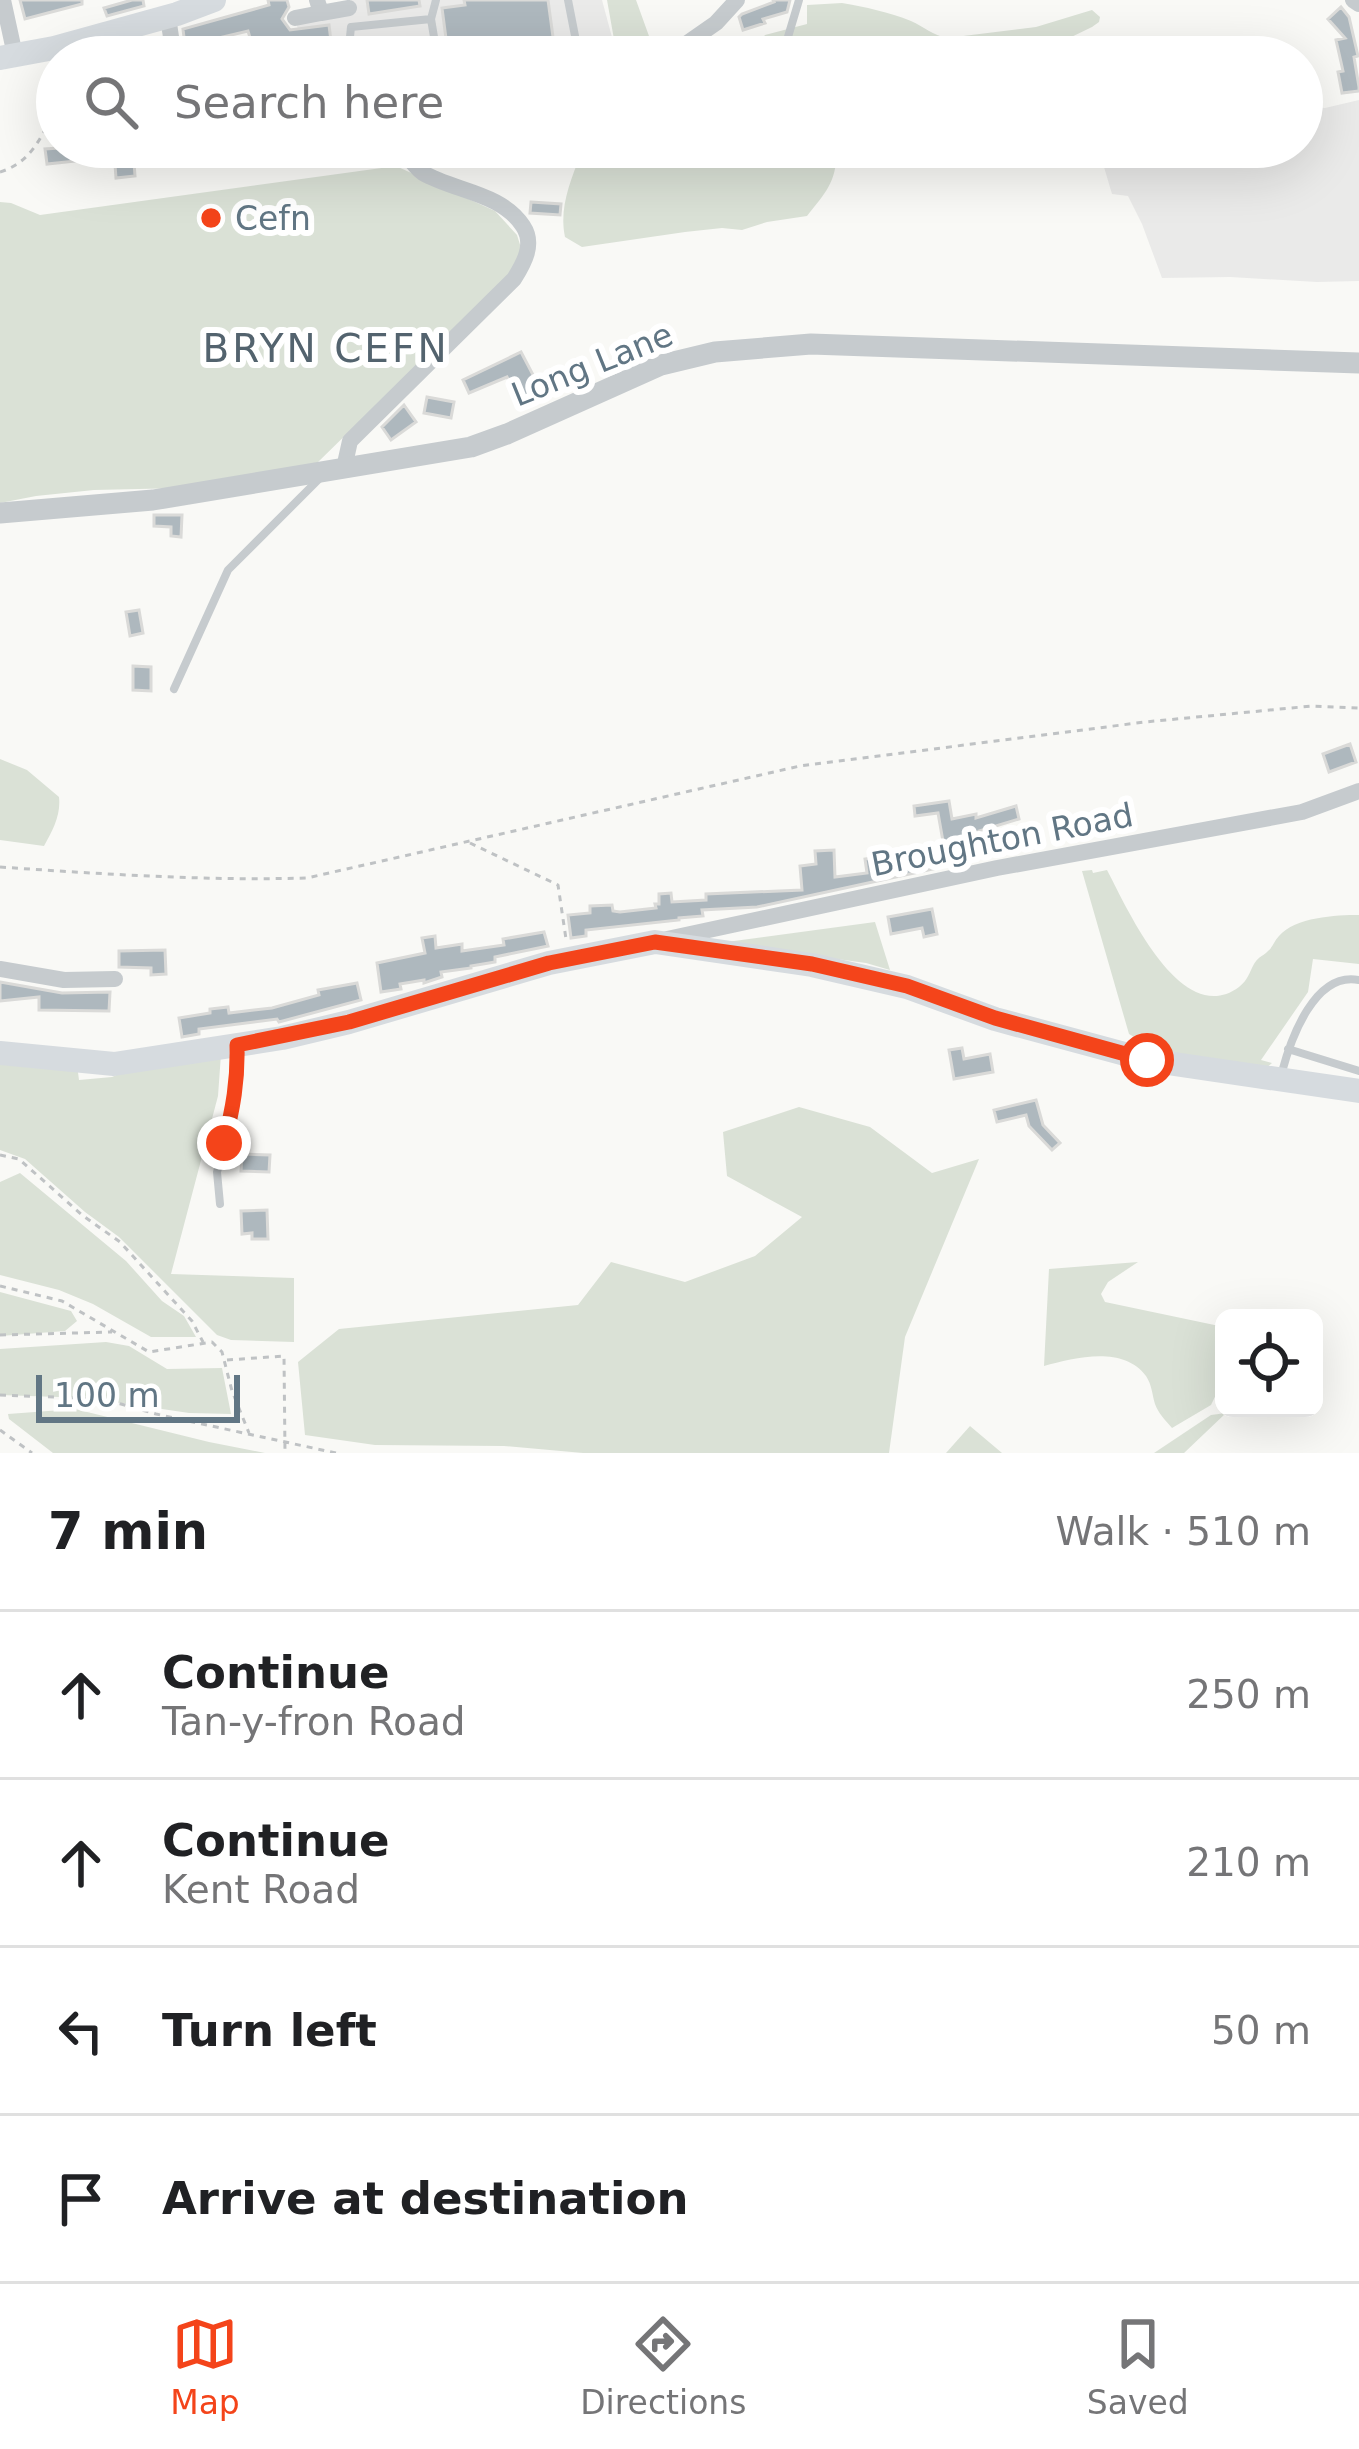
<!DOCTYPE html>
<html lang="en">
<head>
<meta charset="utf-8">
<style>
  body { margin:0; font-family:"DejaVu Sans",sans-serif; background:#f6f6f6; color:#202124 }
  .controls { position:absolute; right:36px; bottom:36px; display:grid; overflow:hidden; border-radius:18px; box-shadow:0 12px 48px #0002 }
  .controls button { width:108px; height:108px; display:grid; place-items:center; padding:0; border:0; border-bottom:3px solid #e0e0e0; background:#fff; color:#202124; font:60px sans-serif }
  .scale { position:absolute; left:36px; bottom:30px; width:204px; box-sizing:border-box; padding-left:12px; border:6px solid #617684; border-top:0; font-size:33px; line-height:42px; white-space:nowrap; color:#617684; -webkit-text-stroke:9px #fff; paint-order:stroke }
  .stop { position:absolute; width:36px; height:36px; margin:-27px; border:9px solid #f4441a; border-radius:50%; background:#fff }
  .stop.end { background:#f4441a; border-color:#fff; box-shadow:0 3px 12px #0008 }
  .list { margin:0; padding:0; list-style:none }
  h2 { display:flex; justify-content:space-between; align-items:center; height:156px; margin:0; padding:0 48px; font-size:51px }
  h2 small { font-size:39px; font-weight:400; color:#757577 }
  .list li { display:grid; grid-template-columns:78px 1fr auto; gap:36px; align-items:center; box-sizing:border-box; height:168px; padding:0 48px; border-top:3px solid #e0e0e0 }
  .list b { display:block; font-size:45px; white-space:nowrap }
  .list p { margin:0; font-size:39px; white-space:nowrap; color:#757577 }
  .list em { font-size:39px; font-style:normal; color:#757577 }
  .icon { flex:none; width:66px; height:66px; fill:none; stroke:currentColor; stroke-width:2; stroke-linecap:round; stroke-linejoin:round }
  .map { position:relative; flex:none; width:1359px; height:1453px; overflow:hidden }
  .search { position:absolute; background:#fff; box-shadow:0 12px 48px #0002; left:36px; right:36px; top:36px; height:132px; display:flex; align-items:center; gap:30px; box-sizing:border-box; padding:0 42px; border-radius:66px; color:#757577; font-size:45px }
  .sheet { height:828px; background:#fff }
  nav { display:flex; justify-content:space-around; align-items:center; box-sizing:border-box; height:168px; border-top:3px solid #e0e0e0; background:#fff; font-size:33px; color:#757577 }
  nav a { display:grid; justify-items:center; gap:6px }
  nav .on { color:#f4441a }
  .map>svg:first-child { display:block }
  .built { fill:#eaeae9 }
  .green { fill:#dae1d6 }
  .building { fill:#aeb8be; stroke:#dadad8; stroke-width:3 }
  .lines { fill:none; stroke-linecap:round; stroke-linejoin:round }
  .path { stroke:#bfc2c4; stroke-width:3; stroke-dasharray:6 6; stroke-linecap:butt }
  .service { stroke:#c6cbce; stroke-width:8 }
  .minor { stroke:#c6cbce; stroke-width:16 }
  .tertiary { stroke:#c6cbce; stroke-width:21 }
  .secondary { stroke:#d6dbdf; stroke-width:24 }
  .route { stroke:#f4441a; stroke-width:15 }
  .poi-dot { fill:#f4441a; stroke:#fff; stroke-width:4.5 }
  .labels { text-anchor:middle; stroke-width:12; stroke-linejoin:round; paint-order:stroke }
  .poi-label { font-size:33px; fill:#617684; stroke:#fff; text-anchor:start }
  .street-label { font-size:33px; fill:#617684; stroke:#fff }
  .quarter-label { font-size:39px; letter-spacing:3px; fill:#53636e; stroke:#fff }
</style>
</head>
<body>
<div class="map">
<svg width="1359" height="1453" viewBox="0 0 1359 1453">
  <rect width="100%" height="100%" fill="#f9f9f6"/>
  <path class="built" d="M351 0H602L617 56 304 57 296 21 355 10Z
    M1359 100V281L1317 282 1230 277 1162 278 1142 224 1128 196 1112 194 1098 147H1302V106L1325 108Z"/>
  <path class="green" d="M607 0H636L654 50 645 57H555L617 56Z
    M842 3C865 7 889 12 911 21 924 27 933 35 947 38L1036 27 1092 10 1100 17 1099 22 1092 27 1030 57H891L876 55 870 57H748L765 35 807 24V5Z
    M598 147H836C838 180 827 191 807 216L767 222 742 230 722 228 685 232 582 247 565 237C559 209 570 182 580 156Z
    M396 166 495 211 517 235 522 251 513 271 315 465 183 488 94 490 36 496 0 503V202L11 203 40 215Z
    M0 759 27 770 59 797C61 815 53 830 44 846L0 840Z
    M1092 870 1093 873 1107 870C1127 908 1181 1030 1239 987 1248 980 1249 973 1254 964 1260 955 1261 958 1268 951 1273 947 1274 941 1279 936 1295 917 1336 915 1359 915V964L1313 959 1308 992 1261 1060 1272 1063 1264 1070C1221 1066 1166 1057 1129 1034L1082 871Z
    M875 922 890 970 866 963 719 943Z
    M221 1054 218 1096 171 1274 294 1278V1342L231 1340 217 1335 119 1237 85 1212 25 1159 0 1150V1057L77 1065 79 1080 112 1077 141 1064Z
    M799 1107 870 1127 932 1173 979 1159 905 1337 889 1453H583L504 1446 375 1445 305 1435 298 1362 339 1329 578 1305 611 1262 685 1282 755 1256 802 1217 727 1176 723 1132Z
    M20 1173 126 1261 162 1301 184 1316 196 1337H151L93 1304 59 1290 0 1275V1182Z
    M1138 1262 1108 1282 1101 1294 1105 1302 1224 1327V1378L1211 1405 1172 1428C1166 1421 1158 1413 1155 1404 1152 1394 1152 1385 1146 1376 1123 1345 1074 1358 1044 1366L1049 1269Z
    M0 1292 71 1311 77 1321 65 1331 0 1336Z
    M106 1342 129 1346 167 1369 222 1368 231 1414 189 1413 88 1398 0 1395V1349Z
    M75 1409 209 1442 265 1453H53L9 1419 8 1414Z
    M1226 1413 1184 1453H1154L1211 1415Z
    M970 1426 1002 1453H946Z"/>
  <path class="building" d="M20 0H82V4L25 19Z
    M132 0H143L144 6 107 16 104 8Z
    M268 0H287L289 7 282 19 290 30 329 25 333 57H312L310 39 255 54 248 31 185 46 183 29 269 5Z
    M367 0H419L420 6 369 14Z
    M464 0H548L553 37 473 56 471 42 447 46 442 8 465 5Z
    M773 0H790L787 12 763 19 765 23 743 30 739 17 742 14 774 2Z
    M1341 7 1349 17 1358 56 1354 57 1359 87V91L1342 93 1338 72 1343 71 1336 40 1345 38 1328 19Z
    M159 41 161 57H107L106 51Z
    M369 45 419 49V57H368Z
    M74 147 76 161 47 164 45 149Z
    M133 149 135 176 116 178 114 151Z
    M531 202 561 204 560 215 530 213Z
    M521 352 542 392 521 401 507 377 469 393 463 380Z
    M427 397 454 402 451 418 424 413Z
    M404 405 416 422 391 440 382 427Z
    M154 515H182L181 537 171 536V527L154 526Z
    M139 610 143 633 130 636 126 612Z
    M133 666 151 667V691L133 690Z
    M1350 744 1356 762 1329 772 1323 754Z
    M949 801 952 819 976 814V818L1016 806 1019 819 979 831 981 841 944 847 938 813 915 816 914 806Z
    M934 849 937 868 757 907 702 910 703 916 679 918V920L586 930V936L571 938 568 915 590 913V906L612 905 613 911 620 912 656 908 655 904H659V894L671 893 672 902 706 900V894L802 890 800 866 816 864 815 851 834 850 835 877 867 873 865 859 879 857 881 869 914 863 913 852Z
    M932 909 937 934 924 937 922 928 891 934 888 917Z
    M544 932 548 946 495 957V962L471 966V968L441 972 442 977 424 983V980L400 984 401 989 381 992 377 963 425 953 422 938 435 936 436 948 462 944V951L504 945 503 939Z
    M165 950 166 974 151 975V968L119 967V951Z
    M0 982 62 993 110 992 109 1011 39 1010V997L0 1001Z
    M357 983 361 1000 279 1022 277 1019 199 1029V1034L182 1037 179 1018 210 1013V1009L228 1007 229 1013 272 1008 319 995 318 990Z
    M962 1048 964 1059 990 1054 993 1072 954 1079 949 1050Z
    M1036 1100 1043 1125 1060 1143 1052 1150 1029 1126 1026 1115 997 1122 994 1110Z
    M242 1154 270 1155 269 1172 241 1171Z
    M267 1210 268 1239H252V1233L242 1234 241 1211Z"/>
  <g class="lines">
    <path class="path" d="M0 172C23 165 34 150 45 130
      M470 843 558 885 566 939
      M0 867C102 874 204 881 307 878L800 766 1145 722 1312 706 1359 708
      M0 1155 19 1159 82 1215 120 1242 192 1321 203 1342
      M0 1286 62 1301 149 1352 212 1342 222 1352 232 1391 249 1433
      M0 1335 112 1332
      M227 1360 284 1356 285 1453
      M0 1395 78 1398 121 1404 156 1414 336 1453
      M0 1430 32 1453"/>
    <path class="service" d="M436 0 431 19 436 49 447 57
      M54 50 57 78
      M348 57 351 27 431 19
      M498 57 576 41 568 0
      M782 57 799 0
      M50 119 57 103
      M174 689 228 570 321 477
      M1288 1049 1359 1071
      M1282 1072C1291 1038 1315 971 1359 980
      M220 1204 217 1172 234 1108 238 1078 237 1052"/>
    <path class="minor" d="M3 0 15 55
      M1353 0 1359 4
      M321 13 349 8
      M168 17 174 57
      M295 18 321 13 317 0
      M683 46 716 23 737 0
      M344 468 350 441 514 279C524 263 535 244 523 226 502 193 454 191 423 173 417 169 414 163 409 160 396 152 377 150 363 147
      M667 939 997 868 1302 812 1359 791
      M0 969 64 980 115 979"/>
    <path class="tertiary" d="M0 513 153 500 471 447 507 434 661 365 715 352 811 344 1359 363"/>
    <path class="secondary" d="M0 58 54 48 177 14 214 0
      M0 1053 114 1064 282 1038 349 1022 549 963 655 942 812 965 907 987 995 1019 1147 1060 1359 1091"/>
  </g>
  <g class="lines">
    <path class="route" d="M224 1143C233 1109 238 1080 237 1045L349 1022 549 963 655 942 812 964 907 986 995 1018 1147 1060"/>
  </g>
  <circle class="poi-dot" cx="211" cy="218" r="12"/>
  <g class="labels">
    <g class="poi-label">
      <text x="235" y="230">Cefn</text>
    </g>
    <g class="street-label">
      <text transform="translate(592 364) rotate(-22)" y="12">Long Lane</text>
      <text transform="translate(1002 839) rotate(-11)" y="12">Broughton Road</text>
    </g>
    <g class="quarter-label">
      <text x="326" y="362">BRYN CEFN</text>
    </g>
  </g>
</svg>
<div class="controls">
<button><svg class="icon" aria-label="locate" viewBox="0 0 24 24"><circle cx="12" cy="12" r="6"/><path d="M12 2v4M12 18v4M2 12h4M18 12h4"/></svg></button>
</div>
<div class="scale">100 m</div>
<div class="stop" style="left:1147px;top:1060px"></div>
<div class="stop end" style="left:224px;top:1143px"></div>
<div class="search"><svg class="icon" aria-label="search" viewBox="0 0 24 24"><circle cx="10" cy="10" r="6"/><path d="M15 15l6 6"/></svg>Search here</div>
</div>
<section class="sheet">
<h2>7 min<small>Walk · 510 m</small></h2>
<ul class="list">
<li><svg class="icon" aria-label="ahead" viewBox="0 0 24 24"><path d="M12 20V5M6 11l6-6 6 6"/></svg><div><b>Continue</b><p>Tan-y-fron Road</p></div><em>250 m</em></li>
<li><svg class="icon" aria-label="ahead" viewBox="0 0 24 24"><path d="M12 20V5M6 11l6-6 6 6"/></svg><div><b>Continue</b><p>Kent Road</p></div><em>210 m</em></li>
<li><svg class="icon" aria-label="left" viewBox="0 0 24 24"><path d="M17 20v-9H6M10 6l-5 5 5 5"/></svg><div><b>Turn left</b></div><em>50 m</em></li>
<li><svg class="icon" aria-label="arrive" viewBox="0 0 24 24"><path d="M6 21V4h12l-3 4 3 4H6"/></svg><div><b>Arrive at destination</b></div></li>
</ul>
</section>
<nav>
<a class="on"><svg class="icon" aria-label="map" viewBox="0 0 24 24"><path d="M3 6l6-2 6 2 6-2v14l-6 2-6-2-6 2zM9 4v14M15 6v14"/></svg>Map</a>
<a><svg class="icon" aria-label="directions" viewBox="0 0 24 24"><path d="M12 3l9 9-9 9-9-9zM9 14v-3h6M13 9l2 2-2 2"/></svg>Directions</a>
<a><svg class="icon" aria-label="saved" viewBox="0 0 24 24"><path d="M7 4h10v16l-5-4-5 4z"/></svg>Saved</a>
</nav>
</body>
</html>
